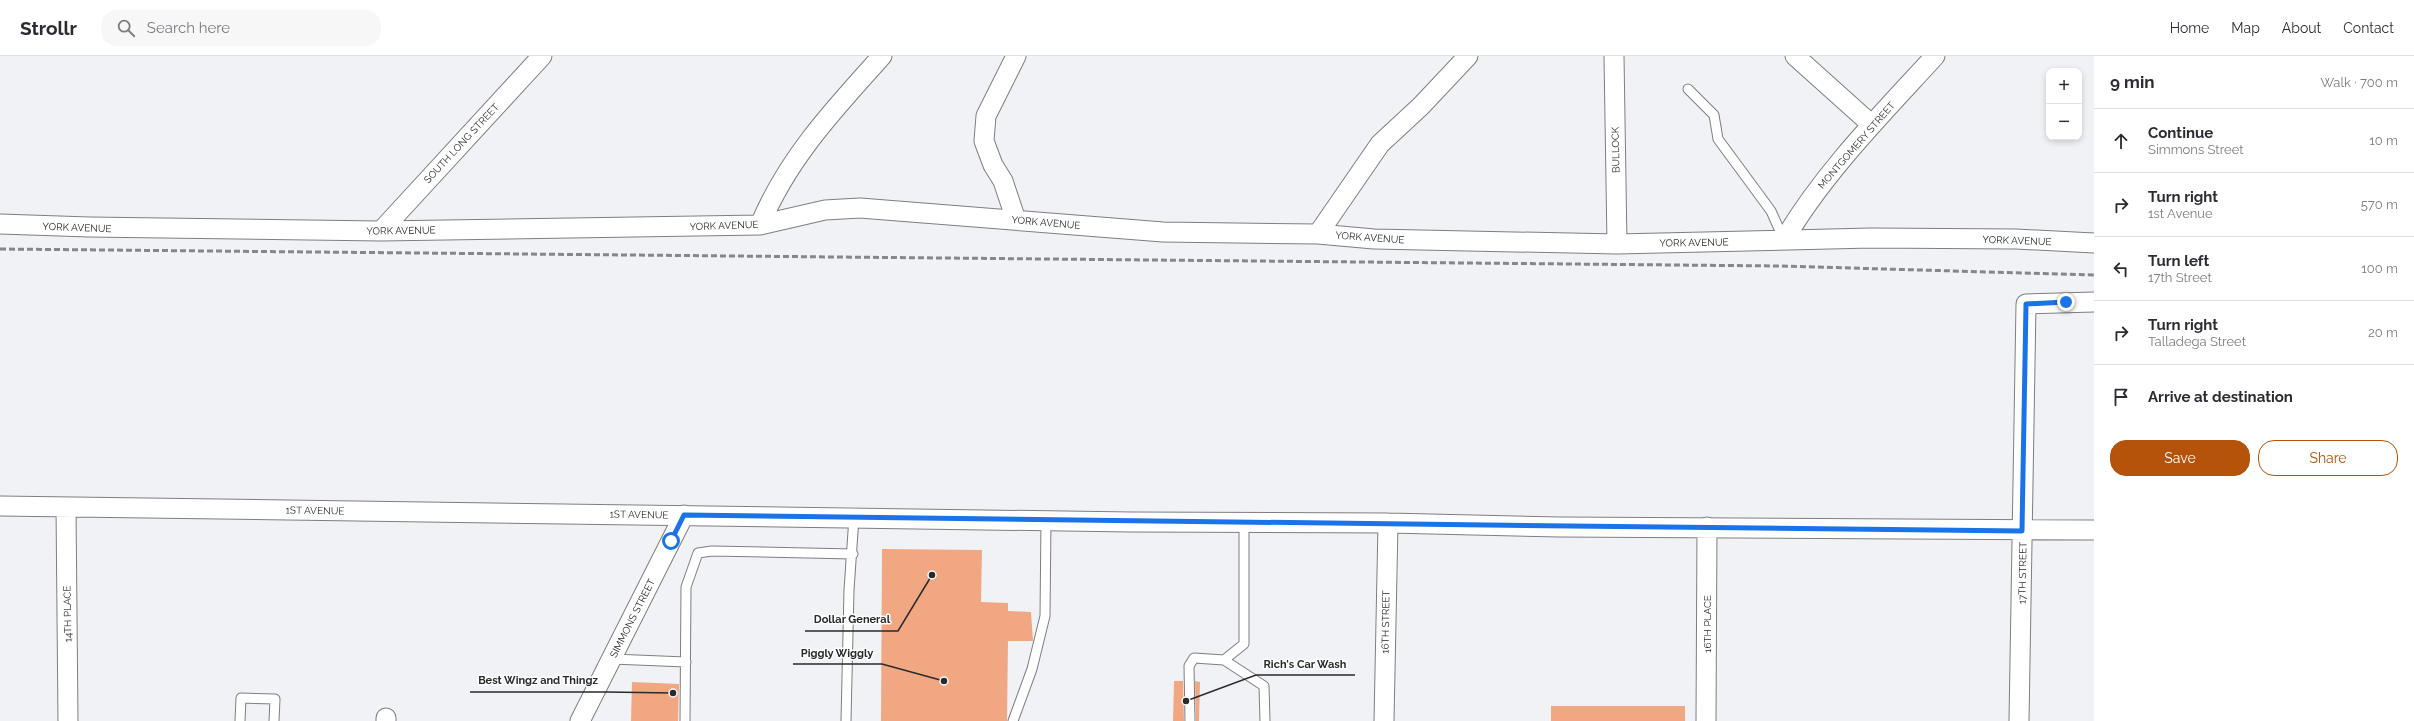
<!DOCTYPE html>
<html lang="en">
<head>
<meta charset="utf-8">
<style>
  body { margin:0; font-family:Raleway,sans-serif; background:#f7f7f7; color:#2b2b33 }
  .controls { position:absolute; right:12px; top:12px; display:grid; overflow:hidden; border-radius:8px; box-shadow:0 2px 6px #0003 }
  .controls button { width:36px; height:36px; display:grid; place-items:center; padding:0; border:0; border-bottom:1px solid #e1e1e2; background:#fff; color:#2b2b33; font:20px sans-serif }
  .stop { position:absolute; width:12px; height:12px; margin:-9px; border:3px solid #1a73e8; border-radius:50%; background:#fff }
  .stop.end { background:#1a73e8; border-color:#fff; box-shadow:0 1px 4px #0008 }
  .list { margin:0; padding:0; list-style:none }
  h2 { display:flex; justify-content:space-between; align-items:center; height:52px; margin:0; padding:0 16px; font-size:17px }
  h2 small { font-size:13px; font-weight:400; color:#7c7c81 }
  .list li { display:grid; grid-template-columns:26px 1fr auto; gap:12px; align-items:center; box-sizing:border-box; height:64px; padding:0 16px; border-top:1px solid #e1e1e2 }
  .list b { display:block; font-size:15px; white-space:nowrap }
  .list p { margin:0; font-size:13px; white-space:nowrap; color:#7c7c81 }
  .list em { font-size:13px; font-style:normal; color:#7c7c81 }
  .actions { display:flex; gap:8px; padding:12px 16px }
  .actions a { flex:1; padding:9px 0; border:1px solid #b45309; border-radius:16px; text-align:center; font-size:14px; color:#b45309 }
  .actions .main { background:#b45309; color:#fff }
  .icon { flex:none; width:22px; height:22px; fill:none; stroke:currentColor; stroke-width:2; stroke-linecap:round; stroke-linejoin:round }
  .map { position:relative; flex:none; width:2094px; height:665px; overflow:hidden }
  header { display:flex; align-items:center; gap:24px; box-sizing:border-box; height:56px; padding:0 20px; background:#fff; border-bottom:1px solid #e1e1e2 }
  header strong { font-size:19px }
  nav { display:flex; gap:22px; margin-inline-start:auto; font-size:14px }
  .search { width:280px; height:36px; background:#f7f7f7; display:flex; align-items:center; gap:10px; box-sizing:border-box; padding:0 14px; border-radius:16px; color:#7c7c81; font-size:15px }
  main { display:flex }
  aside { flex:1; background:#fff }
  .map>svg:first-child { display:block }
  .building { fill:#f1a882 }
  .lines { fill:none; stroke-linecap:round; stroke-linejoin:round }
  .service-casing { stroke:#7e7e82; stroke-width:11 }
  .minor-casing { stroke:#7e7e82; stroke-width:21 }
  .service { stroke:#fff; stroke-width:9 }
  .minor { stroke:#fff; stroke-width:19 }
  .rail { stroke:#858688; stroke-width:3; stroke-dasharray:6 3; stroke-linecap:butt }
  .route { stroke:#1a73e8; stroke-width:5 }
  .labels { text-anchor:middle; stroke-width:3; stroke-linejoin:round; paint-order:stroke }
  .street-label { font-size:10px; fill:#292a2b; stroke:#fff }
  .leader { fill:none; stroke:#292a2b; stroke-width:1.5 }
  .callout-dot { fill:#292a2b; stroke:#fff; stroke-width:1.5 }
  .callout-label { font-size:11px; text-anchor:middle; font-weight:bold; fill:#292a2b; stroke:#fff; stroke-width:3; stroke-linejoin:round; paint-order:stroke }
</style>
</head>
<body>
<header>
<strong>Strollr</strong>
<div class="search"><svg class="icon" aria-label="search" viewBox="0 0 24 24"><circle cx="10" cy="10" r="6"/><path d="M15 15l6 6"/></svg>Search here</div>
<nav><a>Home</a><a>Map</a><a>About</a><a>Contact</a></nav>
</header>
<main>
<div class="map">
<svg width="2094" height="665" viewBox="0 0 2094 665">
  <rect width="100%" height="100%" fill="#f1f2f5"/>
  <path class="building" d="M882 493 982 494 981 546 1008 547V555L1031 556 1033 585H1008L1007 665H881Z
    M1174 625H1183L1184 665H1173Z
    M1195 625 1200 626 1199 665H1196Z
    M632 626 679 628 678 665H631Z
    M1551 650H1685V665H1551Z"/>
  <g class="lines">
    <g class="service-casing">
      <path id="service" d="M1688 33 1714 59 1718 83 1771 155 1784 184
        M612 603 686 606
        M1224 604 1244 588V466
        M240 665 241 642 275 643 274 665
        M685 665 686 531 698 497 712 495 853 498
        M846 665 849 534 854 461
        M1013 665 1032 613 1045 560 1046 464
        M1190 665 1189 610 1194 602 1224 604 1264 630 1265 665"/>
    </g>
    <g class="minor-casing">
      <path id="minor" d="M1016 0 986 60 984 85 993 109 1003 125 1016 164
        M1614 0 1617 188
        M1795 0 1872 69
        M0 168 89 171 381 175 760 169 825 154 860 152 1163 176 1318 178 1374 183 1617 188 1871 182 2016 183 2094 187
        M760 169C787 103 835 52 882 0
        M381 175 542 0
        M1318 178 1380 88 1421 50 1468 0
        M1784 184C1824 116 1882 58 1935 0
        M0 450 1131 466 1388 467 1560 471 2094 474
        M66 451 68 665
        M386 662V665
        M580 665 684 459
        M1384 665 1388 467
        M1706 665 1707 471
        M2019 665 2026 248 2094 246"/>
    </g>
    <use href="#service" class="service"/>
    <use href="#minor" class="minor"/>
    <path class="rail" d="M0 193 1780 210 2094 219"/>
  </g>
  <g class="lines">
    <path class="route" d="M671 485 684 459C1130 467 1576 469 2022 475L2026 248 2066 246"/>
  </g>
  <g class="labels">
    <g class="street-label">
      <text transform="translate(461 87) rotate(-47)" y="4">SOUTH LONG STREET</text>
      <text transform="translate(1856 89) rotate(-49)" y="4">MONTGOMERY STREET</text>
      <text transform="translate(1615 94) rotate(-91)" y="4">BULLOCK</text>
      <text transform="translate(1046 166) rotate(5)" y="4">YORK AVENUE</text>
      <text transform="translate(724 169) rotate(-2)" y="4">YORK AVENUE</text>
      <text transform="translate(77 171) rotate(2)" y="4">YORK AVENUE</text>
      <text transform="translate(401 174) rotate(-1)" y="4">YORK AVENUE</text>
      <text transform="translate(1370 181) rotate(4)" y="4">YORK AVENUE</text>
      <text transform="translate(2017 184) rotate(2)" y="4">YORK AVENUE</text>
      <text transform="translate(1694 186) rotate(-1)" y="4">YORK AVENUE</text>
      <text transform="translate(315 454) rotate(1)" y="4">1ST AVENUE</text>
      <text transform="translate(639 458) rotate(1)" y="4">1ST AVENUE</text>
      <text transform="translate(2022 517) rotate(-89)" y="4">17TH STREET</text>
      <text transform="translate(67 558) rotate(-91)" y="4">14TH PLACE</text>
      <text transform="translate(632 562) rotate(-63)" y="4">SIMMONS STREET</text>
      <text transform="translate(1385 566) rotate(-89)" y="4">16TH STREET</text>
      <text transform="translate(1707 568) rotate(-90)" y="4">16TH PLACE</text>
    </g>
  </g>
  <path class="leader" d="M932 519L898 575H805M944 625L882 608H793M1186 645L1256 619H1355M673 637L606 636H470"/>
  <g class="callout-dot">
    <circle cx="932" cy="519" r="4"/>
    <circle cx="944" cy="625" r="4"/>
    <circle cx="1186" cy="645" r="4"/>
    <circle cx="673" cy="637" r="4"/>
  </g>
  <g class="callout-label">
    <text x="852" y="567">Dollar General</text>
    <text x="837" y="601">Piggly Wiggly</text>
    <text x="1305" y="612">Rich's Car Wash</text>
    <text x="538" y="628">Best Wingz and Thingz</text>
  </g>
</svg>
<div class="controls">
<button>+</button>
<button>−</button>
</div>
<div class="stop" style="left:671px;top:485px"></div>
<div class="stop end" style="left:2066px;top:246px"></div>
</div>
<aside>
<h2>9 min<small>Walk · 700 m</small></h2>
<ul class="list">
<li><svg class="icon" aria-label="ahead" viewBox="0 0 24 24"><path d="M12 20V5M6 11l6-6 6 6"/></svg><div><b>Continue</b><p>Simmons Street</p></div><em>10 m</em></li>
<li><svg class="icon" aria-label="right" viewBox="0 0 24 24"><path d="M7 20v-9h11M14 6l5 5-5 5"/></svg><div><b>Turn right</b><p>1st Avenue</p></div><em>570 m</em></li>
<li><svg class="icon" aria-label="left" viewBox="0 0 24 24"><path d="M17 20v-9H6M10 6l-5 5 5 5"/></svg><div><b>Turn left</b><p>17th Street</p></div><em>100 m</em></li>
<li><svg class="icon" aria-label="right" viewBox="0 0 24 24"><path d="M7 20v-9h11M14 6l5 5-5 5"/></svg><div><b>Turn right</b><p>Talladega Street</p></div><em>20 m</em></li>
<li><svg class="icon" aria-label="arrive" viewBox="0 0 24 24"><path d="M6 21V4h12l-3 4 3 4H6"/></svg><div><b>Arrive at destination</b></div></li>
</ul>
<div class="actions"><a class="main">Save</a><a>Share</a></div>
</aside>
</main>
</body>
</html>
